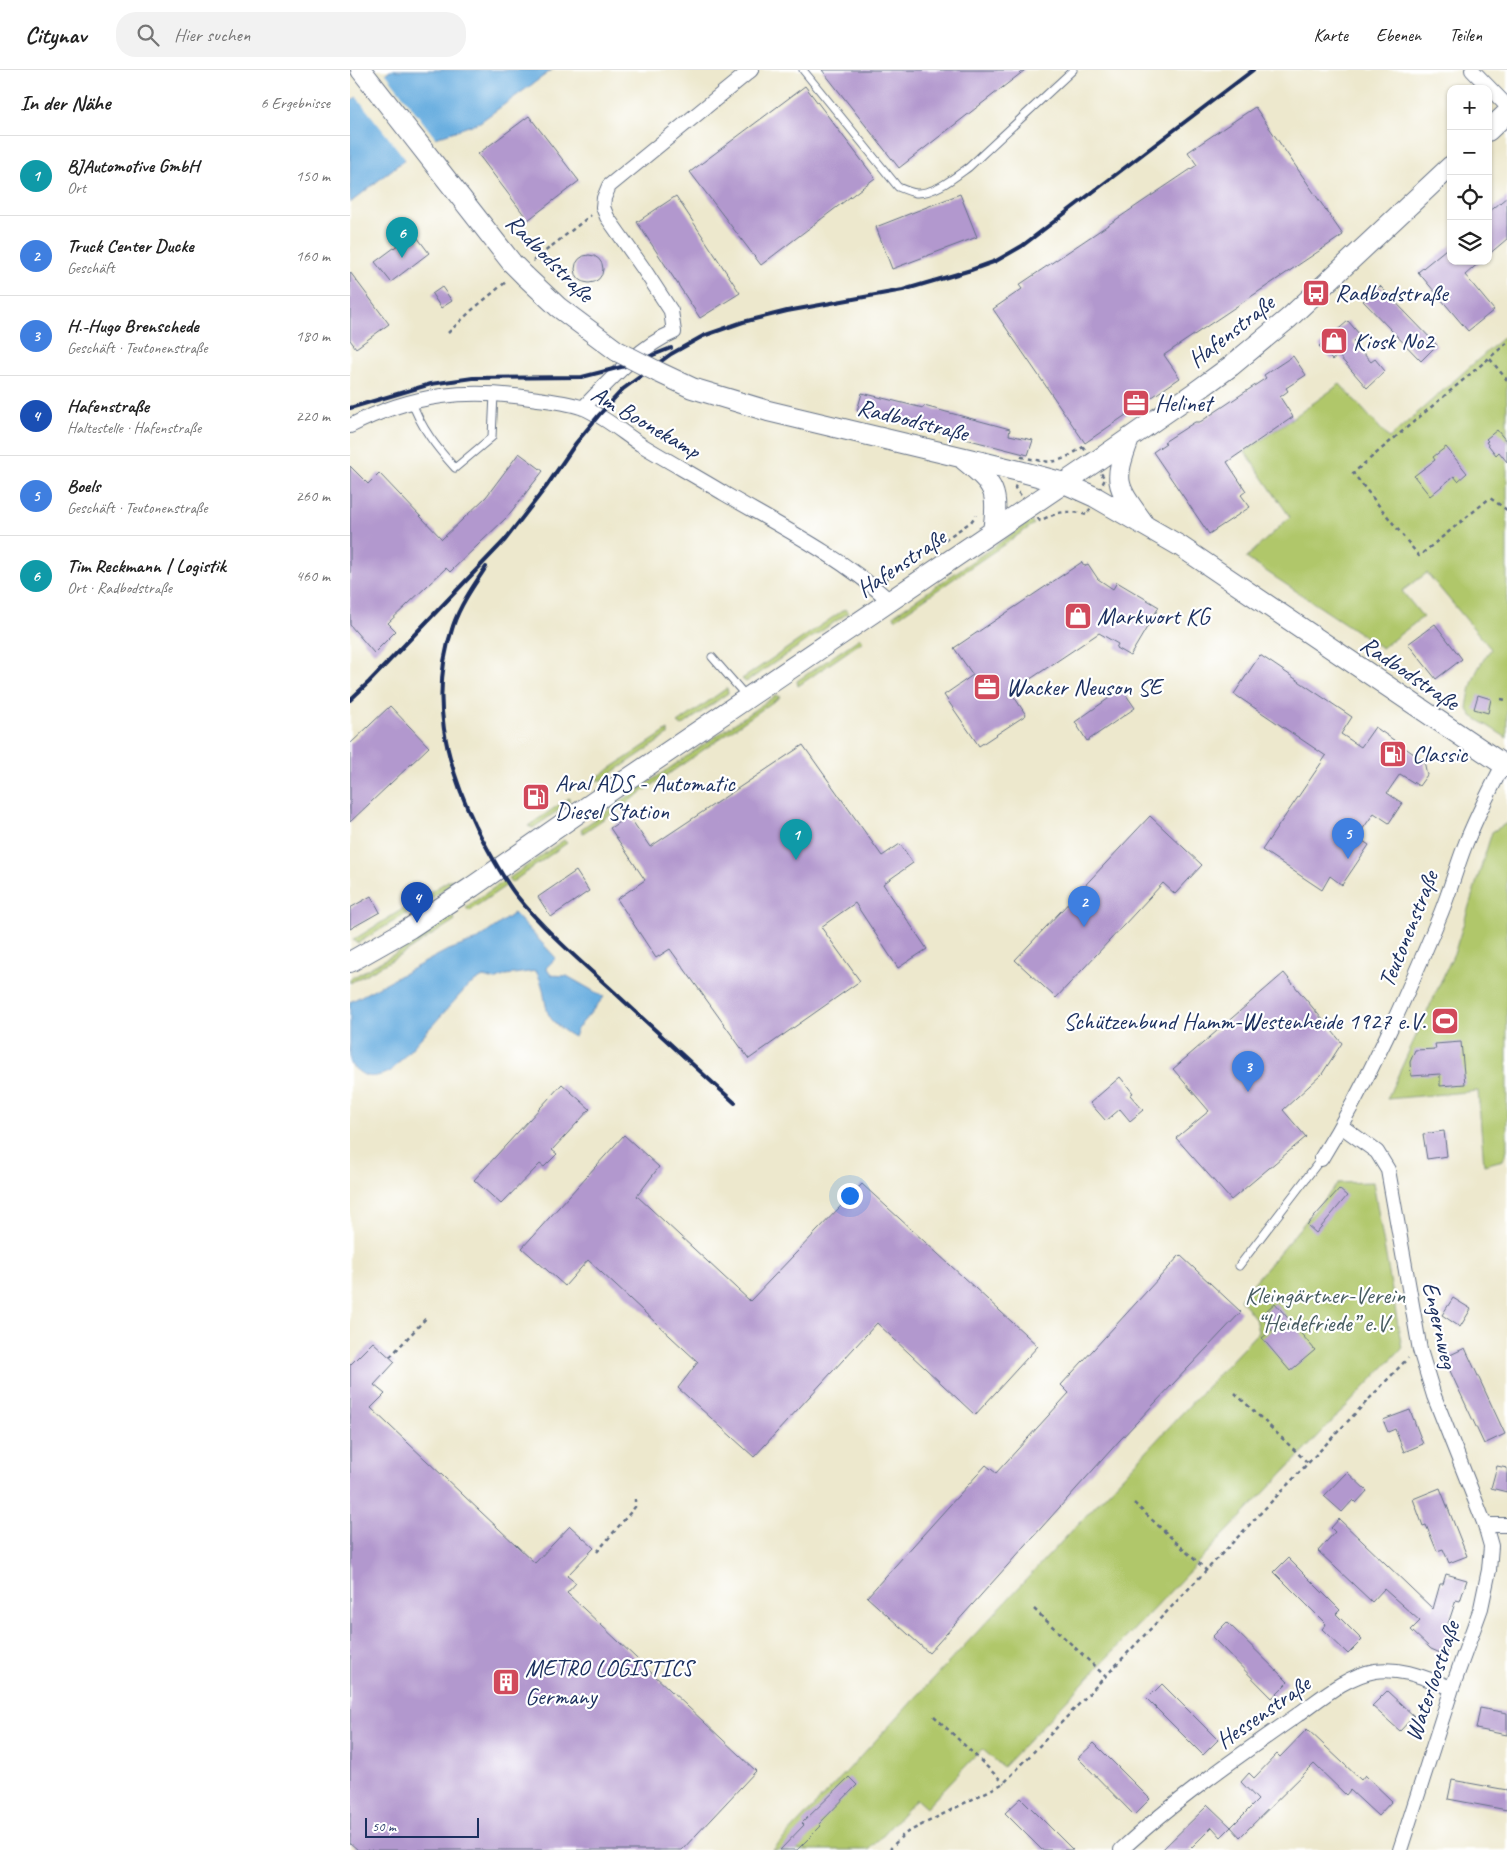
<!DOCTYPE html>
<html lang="de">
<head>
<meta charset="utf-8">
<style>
  body { margin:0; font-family:Caveat,sans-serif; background:#f2f2f2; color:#222 }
  .controls { position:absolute; right:15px; top:15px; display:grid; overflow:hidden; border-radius:10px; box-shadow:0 1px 4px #0004 }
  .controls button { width:45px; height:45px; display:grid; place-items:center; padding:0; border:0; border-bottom:1px solid #e0e0e0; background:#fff; color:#222; font:25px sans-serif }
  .scale { position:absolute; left:15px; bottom:12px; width:114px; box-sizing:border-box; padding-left:5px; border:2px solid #1b2f5e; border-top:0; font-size:14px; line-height:18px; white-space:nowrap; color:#1b2f5e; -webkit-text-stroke:4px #fff; paint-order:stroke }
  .you { position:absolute; left:499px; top:1125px; width:18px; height:18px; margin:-12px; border:4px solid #fff; border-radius:50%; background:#1a73e8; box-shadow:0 0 0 8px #1a73e833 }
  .badge { display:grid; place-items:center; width:32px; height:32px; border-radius:50%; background:#d1495b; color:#fff; font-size:16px; font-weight:700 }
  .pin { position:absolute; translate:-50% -41px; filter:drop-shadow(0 1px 2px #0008) }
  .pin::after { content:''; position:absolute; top:26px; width:18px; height:15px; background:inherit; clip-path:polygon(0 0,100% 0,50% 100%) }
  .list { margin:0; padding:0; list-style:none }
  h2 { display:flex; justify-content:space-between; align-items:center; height:65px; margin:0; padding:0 20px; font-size:21px }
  h2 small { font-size:16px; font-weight:400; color:#767676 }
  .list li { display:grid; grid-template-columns:32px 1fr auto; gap:15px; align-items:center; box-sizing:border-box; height:80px; padding:0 20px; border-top:1px solid #e0e0e0 }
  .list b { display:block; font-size:19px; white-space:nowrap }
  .list p { margin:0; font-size:16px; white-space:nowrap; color:#767676 }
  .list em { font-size:16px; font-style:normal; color:#767676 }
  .icon { flex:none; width:28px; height:28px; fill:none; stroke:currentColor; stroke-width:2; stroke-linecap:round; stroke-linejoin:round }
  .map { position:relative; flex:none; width:1157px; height:1780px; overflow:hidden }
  header { display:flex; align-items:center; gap:30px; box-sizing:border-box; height:70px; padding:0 25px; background:#fff; border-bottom:1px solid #e0e0e0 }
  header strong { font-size:24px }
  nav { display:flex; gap:28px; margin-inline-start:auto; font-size:18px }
  .search { width:350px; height:45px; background:#f2f2f2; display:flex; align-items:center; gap:12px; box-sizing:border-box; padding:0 18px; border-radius:20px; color:#767676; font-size:19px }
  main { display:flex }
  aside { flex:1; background:#fff }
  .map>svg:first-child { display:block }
  .green { fill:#b0c76b; stroke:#667b64 }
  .water { fill:#6aafe0; stroke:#426f9f }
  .pier { fill:#ede8cd }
  .building { fill:#b298ce }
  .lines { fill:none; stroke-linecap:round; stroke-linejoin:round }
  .lane-casing { stroke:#647085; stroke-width:9 }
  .street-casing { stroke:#647085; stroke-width:16 }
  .secondary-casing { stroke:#647085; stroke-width:22 }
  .path { stroke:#647085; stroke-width:2.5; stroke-dasharray:4 4; stroke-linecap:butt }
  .lane { stroke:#fff; stroke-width:7 }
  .street { stroke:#fff; stroke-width:14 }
  .secondary { stroke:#fff; stroke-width:20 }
  .rail { stroke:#1b2f5e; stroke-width:4 }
  .secondary-bridge-casing { stroke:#647085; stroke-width:22; stroke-linecap:butt }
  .secondary-bridge { stroke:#fff; stroke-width:20 }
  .labels { text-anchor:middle; stroke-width:4.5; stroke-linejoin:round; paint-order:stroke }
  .street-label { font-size:24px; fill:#1b2f5e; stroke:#fff }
  .poi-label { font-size:24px; fill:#1b2f5e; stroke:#fff; text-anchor:start }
  .park-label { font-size:24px; fill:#485d62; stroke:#fff }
</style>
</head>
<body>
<header>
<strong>Citynav</strong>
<div class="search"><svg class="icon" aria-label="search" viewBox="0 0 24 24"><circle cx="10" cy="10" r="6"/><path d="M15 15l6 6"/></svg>Hier suchen</div>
<nav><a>Karte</a><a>Ebenen</a><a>Teilen</a></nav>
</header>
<main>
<aside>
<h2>In der Nähe<small>6 Ergebnisse</small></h2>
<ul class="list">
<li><span class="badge" style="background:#0f9aa8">1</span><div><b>BJAutomotive GmbH</b><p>Ort</p></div><em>150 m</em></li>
<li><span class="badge" style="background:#3f7fe0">2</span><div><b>Truck Center Ducke</b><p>Geschäft</p></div><em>160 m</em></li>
<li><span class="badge" style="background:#3f7fe0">3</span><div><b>H.-Hugo Brenschede</b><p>Geschäft · Teutonenstraße</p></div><em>180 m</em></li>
<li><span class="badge" style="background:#1a4fb4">4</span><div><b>Hafenstraße</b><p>Haltestelle · Hafenstraße</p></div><em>220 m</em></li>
<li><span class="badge" style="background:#3f7fe0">5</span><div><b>Boels</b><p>Geschäft · Teutonenstraße</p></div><em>260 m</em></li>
<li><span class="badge" style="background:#0f9aa8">6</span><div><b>Tim Reckmann | Logistik</b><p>Ort · Radbodstraße</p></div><em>460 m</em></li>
</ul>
</aside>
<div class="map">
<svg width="1157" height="1780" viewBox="0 0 1157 1780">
  <rect width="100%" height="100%" fill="#fff"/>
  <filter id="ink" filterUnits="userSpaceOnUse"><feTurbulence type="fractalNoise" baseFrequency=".02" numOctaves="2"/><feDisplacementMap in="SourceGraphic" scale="10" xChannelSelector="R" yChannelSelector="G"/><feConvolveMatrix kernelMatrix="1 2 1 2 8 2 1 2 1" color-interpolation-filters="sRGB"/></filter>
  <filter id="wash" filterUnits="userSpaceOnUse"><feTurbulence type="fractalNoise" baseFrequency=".0096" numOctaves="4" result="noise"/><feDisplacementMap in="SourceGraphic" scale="20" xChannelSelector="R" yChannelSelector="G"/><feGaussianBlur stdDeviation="1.12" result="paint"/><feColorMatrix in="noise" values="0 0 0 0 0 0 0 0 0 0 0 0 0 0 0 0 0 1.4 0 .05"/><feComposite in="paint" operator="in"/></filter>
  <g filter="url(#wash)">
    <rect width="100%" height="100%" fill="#ede8cd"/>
    <path class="green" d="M1157 264V668L1122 646 1117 638C1121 611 1125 601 1141 579L1077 503 1052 521 1073 547 1032 578 896 488 940 447 895 382 990 314 1039 368Z
      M681 451 684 454 545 549 544 545Z
      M495 539 498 543 396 612 392 609Z
      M510 568 513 571 448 616 447 611Z
      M377 618 378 623 332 656 328 653Z
      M426 625 430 627 233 763 231 759Z
      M318 660V665L252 710H243Z
      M219 728V733L183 758 178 756Z
      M1157 753V1080L1153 1090 1134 1095 1128 1021 1037 1029 1105 881 1142 762Z
      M214 770 217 773 161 813 158 809Z
      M101 809V814L79 830 76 826 59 838 61 841 8 873 3 870Z
      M154 811 157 815 119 841 116 837Z
      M103 846 105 850 51 885 0 913V909L50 881Z
      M1023 1112 1052 1278 653 1697 632 1679 576 1738 566 1729 519 1780H423L908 1262 905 1248 890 1229 988 1113Z"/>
    <path class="water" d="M40 0H202L130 52 60 77 54 90 0 133V32Z
      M164 843 206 888 196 898 201 905 217 906 254 927 227 959 224 967C215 962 202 953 198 943 193 927 195 917 186 901L156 905 145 910 133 907 118 916 40 1002C19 1009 16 1009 0 994V932L96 881 127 870Z"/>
    <path class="pier" d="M34 1 87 70 62 79 56 90 5 25Z"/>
    <g id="blocks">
      <path class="building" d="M472 0H675L549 98Z
        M455 16 525 108 411 195 340 102Z
        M905 37 993 165 814 285 830 308 735 373 643 239 672 219 669 215 847 95 838 82Z
        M179 46 229 111 178 150 128 84Z
        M610 124 627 167 542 199 526 157Z
        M326 126 390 223 350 248 287 152Z
        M1157 127V169L1138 185V143Z
        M64 163 79 183 41 212 25 192Z
        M1101 175V191H1131L1115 205 1144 240 1118 261 1068 202Z
        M225 199a14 14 0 1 1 28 0a14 14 0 1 1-28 0Z
        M0 202 39 254 6 278 0 270Z
        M1030 216 1087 275 1071 291 1013 231Z
        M92 217 102 231 91 238 82 224Z
        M998 251 1010 265 1003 272 1021 292 1025 289 1035 301 1017 318 988 285 982 290 969 276Z
        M943 286 956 305 936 318 938 321 930 327 943 347 877 392 896 421 891 425 900 437 859 464 803 382 816 373 814 372 845 352H850L916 308 914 305Z
        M512 323 573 338 574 336 660 359 659 365 683 370 678 385 507 341Z
        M1147 360 1157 372V392L1149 382 1146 385 1136 372 1138 371 1136 369Z
        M1096 377 1117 403 1108 411 1104 406 1080 426 1064 406 1085 390 1083 387Z
        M169 383 193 401 157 447 100 502 96 498 38 553 46 561 24 583 0 555V396L18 414 29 403 92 469 136 427Z
        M732 492 734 496 738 494 748 509 763 519 767 512 809 537 780 586 766 578 768 574 749 563 661 622 676 645 629 676 594 625 623 605 604 578Z
        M1085 554 1112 589 1086 609 1058 574Z
        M910 585 1002 647 991 664 1011 677 1025 657 1074 691 1077 705 1069 716 1050 704 1037 723 1052 733 1039 753 1024 743 1007 767 1019 775 992 815 980 806 972 820 912 780 976 686 884 624Z
        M772 619 785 638 737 671 725 652Z
        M1128 625 1141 629 1138 643 1124 639Z
        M40 636 79 677 0 752V674Z
        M453 675 532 786 550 774 563 793 533 814 577 879 548 898 505 833 471 857 510 911 399 989 320 879 306 888 267 829 295 810 260 758 279 746 300 777Z
        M800 746 852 795 825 824 813 813 706 928 665 890Z
        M226 801 239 821 201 847 188 827Z
        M21 826 30 842 0 859V838Z
        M934 903 992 973 972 1004 933 1040 956 1067 881 1130 826 1068 859 1041 823 999Z
        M1111 972 1115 1014 1090 1016V1004L1061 1006 1060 992 1065 980 1086 979 1085 974Z
        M770 1007 783 1023 780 1025 793 1040 780 1051 770 1039 756 1051 740 1033Z
        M212 1014 240 1039 202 1080 207 1084 194 1097 190 1094 151 1134 124 1110Z
        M1094 1061 1097 1086 1077 1089 1073 1064Z
        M274 1065 309 1097 287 1126 400 1231 512 1114 688 1276 625 1345 527 1253 404 1387 328 1318 348 1292 238 1190 215 1216 172 1178Z
        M989 1119 997 1126 966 1163 957 1155Z
        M830 1185 891 1242 770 1370 579 1583 517 1527 636 1395 646 1403 719 1323 711 1315Z
        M1103 1228 1121 1239 1110 1257 1092 1245Z
        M925 1233 965 1280 940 1301 912 1268 922 1260 910 1246Z
        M23 1272 45 1292 24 1315 35 1324 21 1338 185 1493 220 1456 244 1478 217 1506 226 1513 217 1523 406 1701 332 1780H8L0 1773V1295Z
        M1115 1278 1155 1364 1134 1374 1094 1288Z
        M1060 1340 1073 1374 1054 1382 1045 1359 1038 1362 1033 1350Z
        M1147 1396 1157 1398V1422L1141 1418Z
        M997 1402 1017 1421 1006 1433 1003 1430 992 1442 974 1426Z
        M1090 1418 1117 1486 1099 1493 1093 1479 1087 1481 1076 1455 1073 1456 1063 1429Z
        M989 1449 1083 1539 1090 1514H1093L1096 1504 1117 1510 1110 1531 1106 1530 1098 1554 1100 1556 1099 1560 1104 1562 1095 1585 1081 1579 1061 1560 1070 1551 1034 1519 1022 1532 968 1481 985 1462 981 1458Z
        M938 1488 990 1540 986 1544 1012 1570 998 1584 972 1559 976 1554 924 1502Z
        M877 1552 938 1612 922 1628 862 1567Z
        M812 1614 868 1670 853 1685 797 1629Z
        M1037 1621 1064 1646 1050 1661 1022 1636Z
        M1130 1638 1157 1643V1665L1126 1659Z
        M957 1659 1011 1710 1015 1705 1042 1731 1028 1746 1000 1720 996 1725 964 1694 890 1767 881 1757 908 1730 891 1712 899 1703 904 1708 927 1684 930 1687Z
        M744 1673 800 1729 784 1745 728 1688Z
        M499 1707 507 1715 469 1754 471 1756 447 1780H430L454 1755 452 1753Z
        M1102 1710 1157 1720V1740L1098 1729Z
        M671 1728 723 1780H692L655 1743Z
        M858 1735 881 1757 871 1767 862 1757 839 1780H812Z"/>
    </g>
  </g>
  <g filter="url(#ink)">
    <use href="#blocks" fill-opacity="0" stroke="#647085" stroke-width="1"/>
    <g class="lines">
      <g class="lane-casing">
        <path id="lane" d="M453 0 548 117C553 119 560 122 566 123 585 124 605 107 619 97L723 0
          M62 332C71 358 87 378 105 398L142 367 144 324
          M362 587 396 626
          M889 1196 971 1089"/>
      </g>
      <g class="street-casing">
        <path id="street" d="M1122 0 1157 36
          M233 338C258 312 290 276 324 262L321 241 293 198 257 147 253 137 254 128 259 116 401 0
          M0 356C64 323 118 318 188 329 203 331 222 333 236 339 256 348 272 362 290 374 318 391 347 407 375 424 432 457 491 487 540 531
          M991 1056 1027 1082 1038 1100 1070 1280 1084 1326 1135 1455 1141 1476 1139 1500 1131 1538 1102 1618 1050 1780
          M971 1089C1019 1011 1056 927 1091 843 1100 821 1106 799 1114 778 1125 749 1139 722 1153 695
          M1135 1455H1157
          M771 1780C824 1731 887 1687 946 1646 970 1629 996 1606 1025 1601 1053 1597 1077 1609 1102 1618"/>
      </g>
      <g class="secondary-casing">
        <path id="secondary" d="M11 0 162 193
          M1138 61 1157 43
          M175 206 208 237 267 281
          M308 302 342 318 418 341 669 401 714 413 745 427 830 476 1157 697
          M779 369C763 412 766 415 792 451
          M614 390C645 415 649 421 643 461
          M0 892 60 858 122 817 244 732 745 392 844 323 881 296 939 248 1101 96"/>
      </g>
      <path class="path" d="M183 191 241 145
        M98 263 122 240 157 211
        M1157 273 1003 403 1069 486 1140 428 1157 440
        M1140 289 1157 310
        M733 377 755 409 737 445C717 439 707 442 690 451L665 418 672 387C705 394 705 395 733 377Z
        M535 510 621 452 626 445
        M1151 629 1157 630
        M40 1287 78 1246
        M885 1323 959 1394
        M784 1433 857 1501
        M247 1482 285 1437V1429
        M684 1539 756 1607
        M584 1646 654 1713
        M539 1780 554 1764 654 1713 1058 1288"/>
      <use href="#lane" class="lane"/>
      <use href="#street" class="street"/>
      <use href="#secondary" class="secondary"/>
      <path class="rail" d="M0 338 81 314 123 308 232 307 275 296 321 278
        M136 497C124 515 110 535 103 556 79 626 95 692 126 757 138 780 150 804 166 825 195 861 229 890 263 921 303 958 344 996 385 1033
        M0 630 19 612 155 470 196 417 226 373 249 345 273 319 321 284 353 266 393 252 437 241 553 220 621 200 646 191 672 176 903 0"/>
      <g class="secondary-bridge-casing">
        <path id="secondary-bridge" d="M162 193 175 206
          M267 281 308 302"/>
      </g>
      <use href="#secondary-bridge" class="secondary-bridge"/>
    </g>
  </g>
  <defs>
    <g id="bus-square" transform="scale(1.4375)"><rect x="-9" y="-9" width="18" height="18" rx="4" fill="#d1495b" stroke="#fff"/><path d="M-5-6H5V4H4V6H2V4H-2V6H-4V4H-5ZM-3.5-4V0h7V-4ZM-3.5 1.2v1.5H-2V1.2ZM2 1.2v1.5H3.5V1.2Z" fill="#fff"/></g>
    <g id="shop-square" transform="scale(1.4375)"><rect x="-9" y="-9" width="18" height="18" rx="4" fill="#d1495b" stroke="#fff"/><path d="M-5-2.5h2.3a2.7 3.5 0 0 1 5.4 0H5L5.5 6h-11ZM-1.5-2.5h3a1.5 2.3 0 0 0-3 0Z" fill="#fff"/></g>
    <g id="office-square" transform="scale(1.4375)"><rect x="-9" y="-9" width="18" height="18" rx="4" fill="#d1495b" stroke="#fff"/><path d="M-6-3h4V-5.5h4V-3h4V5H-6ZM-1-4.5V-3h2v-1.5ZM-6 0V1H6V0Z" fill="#fff"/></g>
    <g id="fuel-square" transform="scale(1.4375)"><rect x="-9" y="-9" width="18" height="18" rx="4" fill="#d1495b" stroke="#fff"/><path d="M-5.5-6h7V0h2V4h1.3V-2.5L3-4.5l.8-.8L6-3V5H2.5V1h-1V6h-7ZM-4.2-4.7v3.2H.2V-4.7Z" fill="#fff"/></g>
    <g id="stadium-square" transform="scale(1.4375)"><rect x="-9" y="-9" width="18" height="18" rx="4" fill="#d1495b" stroke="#fff"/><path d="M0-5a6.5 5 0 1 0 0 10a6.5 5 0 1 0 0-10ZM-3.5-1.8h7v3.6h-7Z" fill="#fff"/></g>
    <g id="building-square" transform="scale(1.4375)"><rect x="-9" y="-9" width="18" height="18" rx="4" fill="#d1495b" stroke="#fff"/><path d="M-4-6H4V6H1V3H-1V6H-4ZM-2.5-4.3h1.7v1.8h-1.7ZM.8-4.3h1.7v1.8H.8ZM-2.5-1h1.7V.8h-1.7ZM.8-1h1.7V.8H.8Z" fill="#fff"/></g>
  </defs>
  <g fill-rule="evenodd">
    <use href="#bus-square" x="966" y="223"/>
    <use href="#shop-square" x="984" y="271"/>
    <use href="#office-square" x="786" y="333"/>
    <use href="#shop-square" x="728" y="546"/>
    <use href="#office-square" x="637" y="617"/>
    <use href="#fuel-square" x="1043" y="684"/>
    <use href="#fuel-square" x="186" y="727"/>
    <use href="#stadium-square" x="1095" y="951"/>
    <use href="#building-square" x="156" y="1612"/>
  </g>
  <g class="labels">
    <g class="street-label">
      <text transform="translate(200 188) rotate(45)" y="8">Radbodstraße</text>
      <text transform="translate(881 261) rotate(-38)" y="8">Hafenstraße</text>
      <text transform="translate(563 350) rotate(14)" y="8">Radbodstraße</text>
      <text transform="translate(296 352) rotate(30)" y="8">Am Boonekamp</text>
      <text transform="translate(551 493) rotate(-34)" y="8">Hafenstraße</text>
      <text transform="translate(1060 603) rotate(34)" y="8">Radbodstraße</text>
      <text transform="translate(1058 859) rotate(-68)" y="8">Teutonenstraße</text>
      <text transform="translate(1090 1255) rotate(77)" y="8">Engernweg</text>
      <text transform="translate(1082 1611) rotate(-71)" y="8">Waterloostraße</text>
      <text transform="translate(913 1642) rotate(-35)" y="8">Hessenstraße</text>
    </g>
    <g class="poi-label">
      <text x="985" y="231">Radbodstraße</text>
      <text x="1003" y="279">Kiosk No2</text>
      <text x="805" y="341">Helinet</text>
      <text x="747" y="554">Markwort KG</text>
      <text x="656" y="625">Wacker Neuson SE</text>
      <text x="1062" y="692">Classic</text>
      <text x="205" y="721">Aral ADS - Automatic<tspan x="205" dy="28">Diesel Station</tspan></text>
      <text x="1076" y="959" text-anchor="end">Schützenbund Hamm-Westenheide 1927 e.V.</text>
      <text x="175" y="1606">METRO LOGISTICS<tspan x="175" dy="28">Germany</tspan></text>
    </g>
    <g class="park-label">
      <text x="975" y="1233">Kleingärtner-Verein<tspan x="975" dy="28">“Heidefriede” e.V.</tspan></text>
    </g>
  </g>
</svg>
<div class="controls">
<button>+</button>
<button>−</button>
<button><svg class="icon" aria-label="locate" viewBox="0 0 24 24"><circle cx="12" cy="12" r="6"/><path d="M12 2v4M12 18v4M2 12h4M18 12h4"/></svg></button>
<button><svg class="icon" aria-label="layers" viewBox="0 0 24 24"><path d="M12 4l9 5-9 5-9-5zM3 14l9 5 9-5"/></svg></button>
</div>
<div class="scale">50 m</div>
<div class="you"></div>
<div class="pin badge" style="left:446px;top:790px;background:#0f9aa8">1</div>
<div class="pin badge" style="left:734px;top:857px;background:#3f7fe0">2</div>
<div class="pin badge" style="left:898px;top:1022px;background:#3f7fe0">3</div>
<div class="pin badge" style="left:67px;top:853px;background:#1a4fb4">4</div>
<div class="pin badge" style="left:998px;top:789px;background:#3f7fe0">5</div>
<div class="pin badge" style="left:52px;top:188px;background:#0f9aa8">6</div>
</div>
</main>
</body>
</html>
